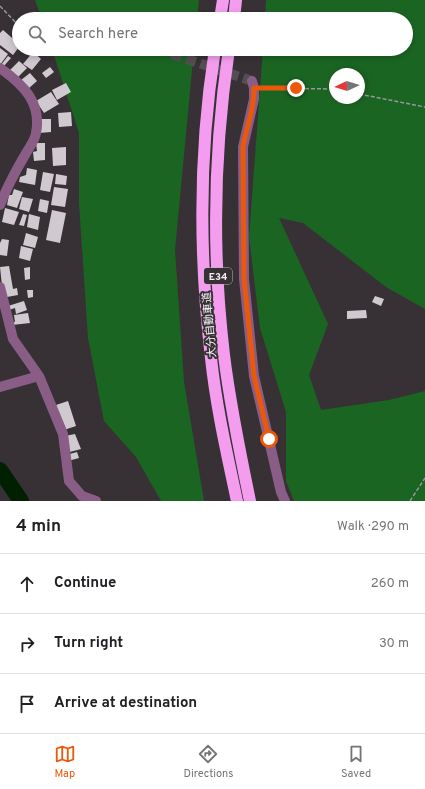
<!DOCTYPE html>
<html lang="en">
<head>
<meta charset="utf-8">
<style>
  body { margin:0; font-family:Overpass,"Noto Sans JP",sans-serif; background:#f2f2f2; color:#202124 }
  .compass { position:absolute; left:329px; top:68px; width:36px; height:36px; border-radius:50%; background:#fff; box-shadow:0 2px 6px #0003; rotate:266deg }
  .stop { position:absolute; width:12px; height:12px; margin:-9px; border:3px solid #ea580c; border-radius:50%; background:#fff }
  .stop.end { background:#ea580c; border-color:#fff; box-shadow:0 1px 4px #0008 }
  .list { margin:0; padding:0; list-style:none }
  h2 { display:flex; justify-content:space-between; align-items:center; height:52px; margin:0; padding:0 16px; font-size:17px }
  h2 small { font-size:13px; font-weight:400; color:#757577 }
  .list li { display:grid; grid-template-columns:26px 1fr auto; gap:12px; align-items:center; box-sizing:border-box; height:60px; padding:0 16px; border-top:1px solid #e0e0e0 }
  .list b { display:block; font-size:15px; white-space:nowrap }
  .list em { font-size:13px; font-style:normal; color:#757577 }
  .icon { flex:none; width:22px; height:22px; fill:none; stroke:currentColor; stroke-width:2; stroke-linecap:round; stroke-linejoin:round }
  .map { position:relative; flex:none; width:425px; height:501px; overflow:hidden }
  .search { position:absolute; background:#fff; box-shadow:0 2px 6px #0003; left:12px; right:12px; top:12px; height:44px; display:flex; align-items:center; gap:10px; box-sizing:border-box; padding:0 14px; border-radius:22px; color:#757577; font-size:15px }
  .sheet { height:232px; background:#fff }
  nav { display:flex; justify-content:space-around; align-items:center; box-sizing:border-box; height:56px; border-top:1px solid #e0e0e0; background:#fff; font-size:11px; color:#757577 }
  nav a { display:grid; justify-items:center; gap:2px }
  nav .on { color:#ea580c }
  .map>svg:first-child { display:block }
  .green { fill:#1b6523; fill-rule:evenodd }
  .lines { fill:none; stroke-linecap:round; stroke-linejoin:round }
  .river { stroke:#002000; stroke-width:16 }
  .building { fill:#d0c9cf }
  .minor-tunnel { stroke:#534e52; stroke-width:10; stroke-dasharray:10 5; stroke-linecap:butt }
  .path { stroke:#9b969a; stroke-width:1.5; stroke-dasharray:4 2; stroke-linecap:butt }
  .minor { stroke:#8a5d87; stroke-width:10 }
  .highway { stroke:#f49def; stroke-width:12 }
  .route { stroke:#ea580c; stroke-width:5 }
  .labels { text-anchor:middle; stroke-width:4; stroke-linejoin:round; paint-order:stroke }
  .shield { fill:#373136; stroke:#bbb7bb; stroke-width:1 }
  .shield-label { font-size:10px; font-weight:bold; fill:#f4f1f4 }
  .street-label { font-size:11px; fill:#f4f1f4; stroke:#373136 }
</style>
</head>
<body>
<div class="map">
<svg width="425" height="501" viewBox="0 0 425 501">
  <rect width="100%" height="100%" fill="#373136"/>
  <path class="green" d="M35 0H199L197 19H42Z
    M266 0H425V309L386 287 303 223 279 218 328 324 309 375 321 410 389 400 425 391V501H294L286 481V412L260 328 249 237 263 49H406V19H265ZM335 74H359V98H335Z
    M52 49H194L175 250 184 382 204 501H161L136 457 104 421 88 338 79 203V133Z"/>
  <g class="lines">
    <path class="river" d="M0 470 21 501"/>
  </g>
  <path class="building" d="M3 30 19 44V47L13 55 0 45V33Z
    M0 48 8 54 0 65Z
    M33 52 41 59 32 70 23 64Z
    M8 56 11 58 3 67 1 65Z
    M19 61 27 68 16 79 9 71Z
    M50 67 54 72 46 78 42 73Z
    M30 73 37 81 28 89 21 80Z
    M66 83 71 92 57 100 52 90Z
    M51 92 59 104 44 113 36 101Z
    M71 112 72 126 59 127 58 113Z
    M38 119H51V132L39 133Z
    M36 143H45V160L34 161 33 152 37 151Z
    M66 147V165L53 166 52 148Z
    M27 168 37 170 35 185 19 182 20 177 26 175Z
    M43 172 54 174 50 192 40 190Z
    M56 174 67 176 66 185 55 184Z
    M54 187 68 189 65 207 51 205Z
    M14 189 23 192 17 208 7 205 9 195H12Z
    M22 197 33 199 29 212 19 209Z
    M40 199 49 201 47 213 38 211Z
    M5 208 19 212 14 225 2 222Z
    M52 210 66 213 60 243 46 240Z
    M23 214 27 215 24 226 19 225Z
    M29 214 40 217 38 230 27 227Z
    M26 233 38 237 35 248 23 245Z
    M2 239 9 240 7 256 0 255V243Z
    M21 246 33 249 30 261 19 258Z
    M9 266 13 289 17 288 18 295 7 297 2 286 0 267Z
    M30 267V279L25 280 24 268Z
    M27 290H33V297L28 298Z
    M375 296 384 299 381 306 372 302Z
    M24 301 27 310 16 314 15 308 9 310 8 306Z
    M366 310 367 318 347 319V311Z
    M28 313 30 323 12 325 11 322H15L14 315Z
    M68 401 76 426 64 430 56 405Z
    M75 434 81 449 66 453 65 436Z
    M77 452 79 458 68 461 66 455Z"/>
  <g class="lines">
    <path class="minor-tunnel" d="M172 54 252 81"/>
    <path class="path" d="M0 6 19 26
      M158 49 172 54
      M263 88 335 89
      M359 94 425 107
      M410 501 425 478"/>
    <path class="minor" d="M0 68C23 84 42 103 36 133 35 141 28 149 25 155 15 172 7 187 0 205
      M252 81 254 88V99L243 147 244 279 254 376 281 492 285 501
      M0 287 13 339 39 376 63 434 69 481 82 496 96 501
      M0 387 39 376"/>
    <path class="highway" d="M220 19 223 0
      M234 19 236 0
      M215 49C199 150 199 256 211 358 216 406 227 454 237 501
      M229 49C214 149 212 254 224 355 230 404 240 453 250 501"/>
  </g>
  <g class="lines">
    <path class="route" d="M269 439 254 376 244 279 243 147C246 127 255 108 254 88H296"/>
  </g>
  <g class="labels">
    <rect class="shield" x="204" y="268" width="28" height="16" rx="3"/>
    <g class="shield-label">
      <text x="218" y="280">E34</text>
    </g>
    <g class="street-label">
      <text transform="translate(209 325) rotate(-95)" y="4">大分自動車道</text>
    </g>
  </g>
</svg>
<svg class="compass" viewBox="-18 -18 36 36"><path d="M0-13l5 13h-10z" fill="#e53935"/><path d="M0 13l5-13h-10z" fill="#757577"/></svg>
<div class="stop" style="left:269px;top:439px"></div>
<div class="stop end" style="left:296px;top:88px"></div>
<div class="search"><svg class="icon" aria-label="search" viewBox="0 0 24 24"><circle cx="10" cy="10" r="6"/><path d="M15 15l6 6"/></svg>Search here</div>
</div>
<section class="sheet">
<h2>4 min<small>Walk · 290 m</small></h2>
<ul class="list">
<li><svg class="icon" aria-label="ahead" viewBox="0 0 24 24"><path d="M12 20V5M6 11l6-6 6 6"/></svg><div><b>Continue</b></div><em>260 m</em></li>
<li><svg class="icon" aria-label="right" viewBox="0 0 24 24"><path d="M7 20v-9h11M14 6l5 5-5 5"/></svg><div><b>Turn right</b></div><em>30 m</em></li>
<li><svg class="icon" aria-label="arrive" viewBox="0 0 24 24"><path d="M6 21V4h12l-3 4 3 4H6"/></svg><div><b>Arrive at destination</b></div></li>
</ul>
</section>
<nav>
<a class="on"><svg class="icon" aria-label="map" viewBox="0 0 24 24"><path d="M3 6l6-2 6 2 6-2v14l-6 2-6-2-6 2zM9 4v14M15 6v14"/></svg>Map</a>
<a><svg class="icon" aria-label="directions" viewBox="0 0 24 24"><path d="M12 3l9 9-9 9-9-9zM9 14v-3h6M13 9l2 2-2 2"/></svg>Directions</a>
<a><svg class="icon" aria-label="saved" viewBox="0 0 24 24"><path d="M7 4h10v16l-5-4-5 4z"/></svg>Saved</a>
</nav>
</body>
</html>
